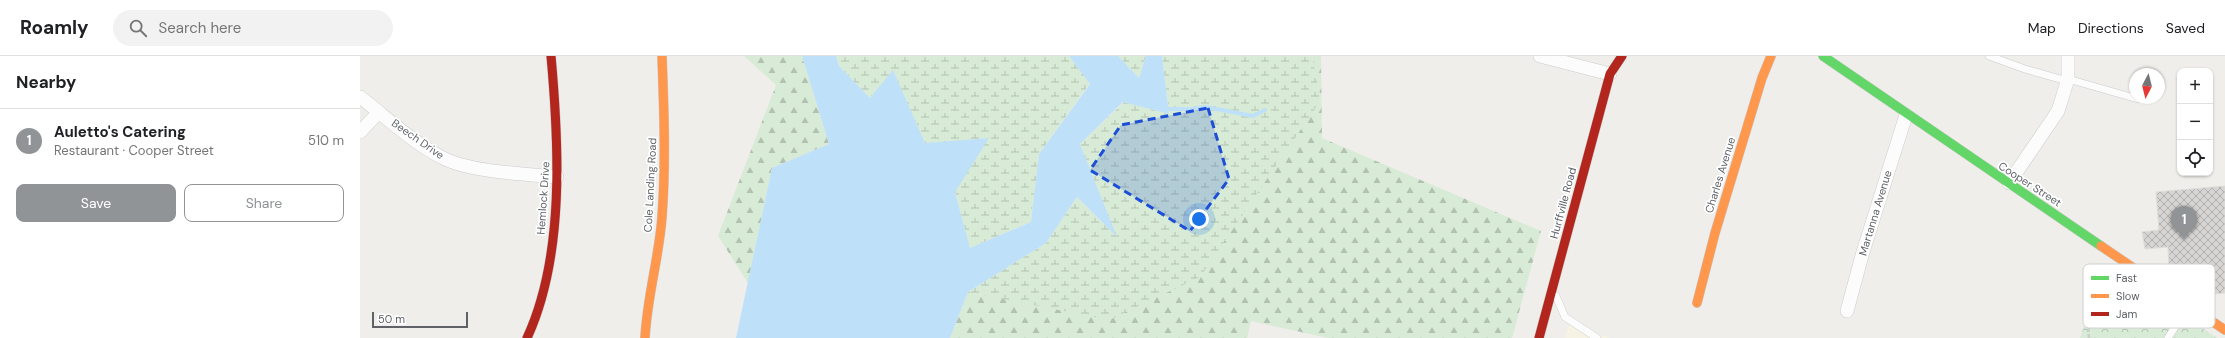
<!DOCTYPE html>
<html lang="en">
<head>
<meta charset="utf-8">
<style>
  body { margin:0; font-family:"DM Sans",sans-serif; background:#f2f2f2; color:#202124 }
  .controls { position:absolute; right:12px; top:12px; display:grid; overflow:hidden; border-radius:8px; box-shadow:0 1px 3px #0004 }
  .controls button { width:36px; height:36px; display:grid; place-items:center; padding:0; border:0; border-bottom:1px solid #e0e0e0; background:#fff; color:#202124; font:20px sans-serif }
  .compass { position:absolute; left:1769px; top:12px; width:36px; height:36px; border-radius:50%; background:#fff; box-shadow:0 1px 3px #0004; rotate:187deg }
  .scale { position:absolute; left:12px; bottom:10px; width:96px; box-sizing:border-box; padding-left:4px; border:2px solid #5f6368; border-top:0; font-size:11px; line-height:14px; white-space:nowrap; color:#5f6368; -webkit-text-stroke:3px #fff; paint-order:stroke }
  .you { position:absolute; left:839px; top:163px; width:14px; height:14px; margin:-10px; border:3px solid #fff; border-radius:50%; background:#1a73e8; box-shadow:0 0 0 6px #1a73e833 }
  .badge { display:grid; place-items:center; width:26px; height:26px; border-radius:50%; background:#919496; color:#fff; font-size:13px; font-weight:700 }
  .pin { position:absolute; translate:-50% -33px; filter:drop-shadow(0 1px 2px #0008) }
  .pin::after { content:''; position:absolute; top:21px; width:14px; height:12px; background:inherit; clip-path:polygon(0 0,100% 0,50% 100%) }
  .list { margin:0; padding:0; list-style:none }
  h2 { display:flex; justify-content:space-between; align-items:center; height:52px; margin:0; padding:0 16px; font-size:17px }
  h2 small { font-size:13px; font-weight:400; color:#757577 }
  .list li { display:grid; grid-template-columns:26px 1fr auto; gap:12px; align-items:center; box-sizing:border-box; height:64px; padding:0 16px; border-top:1px solid #e0e0e0 }
  .list b { display:block; font-size:15px; white-space:nowrap }
  .list p { margin:0; font-size:13px; white-space:nowrap; color:#757577 }
  .list em { font-size:13px; font-style:normal; color:#757577 }
  .actions { display:flex; gap:8px; padding:12px 16px }
  .actions a { flex:1; padding:9px 0; border:1px solid #919496; border-radius:8px; text-align:center; font-size:14px; color:#919496 }
  .actions .main { background:#919496; color:#fff }
  .icon { flex:none; width:22px; height:22px; fill:none; stroke:currentColor; stroke-width:2; stroke-linecap:round; stroke-linejoin:round }
  .map { position:relative; flex:none; width:1865px; height:282px; overflow:hidden }
  header { display:flex; align-items:center; gap:24px; box-sizing:border-box; height:56px; padding:0 20px; background:#fff; border-bottom:1px solid #e0e0e0 }
  header strong { font-size:19px }
  nav { display:flex; gap:22px; margin-inline-start:auto; font-size:14px }
  .search { width:280px; height:36px; background:#f2f2f2; display:flex; align-items:center; gap:10px; box-sizing:border-box; padding:0 14px; border-radius:22px; color:#757577; font-size:15px }
  main { display:flex }
  aside { flex:1; background:#fff }
  .map>svg:first-child { display:block }
  .commercial { fill:#f7f3e4 }
  .forest { fill:url(#forest-firs) }
  .wetland { fill:url(#wetland-marsh) }
  .park { fill:url(#park-crowns) }
  .water { fill:#bfe0f9 }
  .lines { fill:none; stroke-linecap:round; stroke-linejoin:round }
  .stream { stroke:#bfe0f9; stroke-width:4 }
  .building { fill:url(#building-cross-hatch); stroke:#deddd9 }
  .lane-casing { stroke:#cbcccc; stroke-width:8 }
  .street-casing { stroke:#cbcccc; stroke-width:14 }
  .fast-casing { stroke:#cacacb; stroke-width:10 }
  .slow-casing { stroke:#cacacb; stroke-width:10 }
  .jam-casing { stroke:#cacacb; stroke-width:10 }
  .path { stroke:#cacfcc; stroke-width:2.5; stroke-dasharray:4 2; stroke-linecap:butt }
  .lane { stroke:#fdfcfc; stroke-width:7 }
  .street { stroke:#fdfcfc; stroke-width:13 }
  .fast { stroke:#63d668; stroke-width:9 }
  .slow { stroke:#ff974d; stroke-width:9 }
  .jam { stroke:#b3261e; stroke-width:9 }
  .marked { fill:#1d4ed8; fill-opacity:0.2; stroke:#1d4ed8; stroke-width:3; stroke-dasharray:8 5; stroke-linejoin:round }
  .labels { text-anchor:middle; stroke-width:3.5; stroke-linejoin:round; paint-order:stroke }
  .street-label { font-size:11px; fill:#5f6368; stroke:#fff }
  .key { fill:#fff; stroke:#cfd0d2; stroke-width:1 }
  .key-label { font-size:11px; fill:#5f6368 }
</style>
</head>
<body>
<header>
<strong>Roamly</strong>
<div class="search"><svg class="icon" aria-label="search" viewBox="0 0 24 24"><circle cx="10" cy="10" r="6"/><path d="M15 15l6 6"/></svg>Search here</div>
<nav><a>Map</a><a>Directions</a><a>Saved</a></nav>
</header>
<main>
<aside>
<h2>Nearby<small></small></h2>
<ul class="list">
<li><span class="badge">1</span><div><b>Auletto's Catering</b><p>Restaurant · Cooper Street</p></div><em>510 m</em></li>
</ul>
<div class="actions"><a class="main">Save</a><a>Share</a></div>
</aside>
<div class="map">
<svg width="1865" height="282" viewBox="0 0 1865 282">
  <defs>
    <pattern id="forest-firs" width="22" height="20" patternUnits="userSpaceOnUse"><rect width="22" height="20" fill="#d8ebd6"/><path d="M5 1l3.5 6h-7zM16 11l3.5 6h-7z" fill="#b2c2b1"/></pattern>
    <pattern id="wetland-marsh" width="20" height="14" patternUnits="userSpaceOnUse"><rect width="20" height="14" fill="#d8ebd6"/><path d="M1 5h8M5 5V1M11 12h8M15 12V8" fill="none" stroke="#b2c2b1"/></pattern>
    <pattern id="park-crowns" width="20" height="18" patternUnits="userSpaceOnUse"><rect width="20" height="18" fill="#d8ebd6"/><path d="M2 6a3 3 0 1 1 6 0M12 15a3 3 0 1 1 6 0" fill="none" stroke="#b2c2b1"/></pattern>
    <pattern id="building-cross-hatch" width="8" height="8" patternUnits="userSpaceOnUse"><rect width="8" height="8" fill="#d6d5d3"/><path d="M0 0l8 8M0 8l8-8" fill="none" stroke="#b1b0af"/></pattern>
  </defs>
  <rect width="100%" height="100%" fill="#efeeea"/>
  <path class="commercial" d="M1209 269 1250 282H1205Z"/>
  <path class="forest" d="M384 0H442L469 88 412 112 388 227 358 180 416 29Z
    M952 0H961L962 82 1181 175 1152 282H968L891 265 887 282H590L608 236 622 239 961 44Z"/>
  <path class="wetland" d="M476 0H709L730 27 679 98 671 166 610 192 595 136 565 87 533 15 510 42 479 10Z
    M758 0H786L779 22Z
    M802 0H952L961 44 840 221 749 264 608 236 686 187 717 141 756 180 720 88 764 46 809 58Z"/>
  <path class="park" d="M1746 208 1857 282H1720Z"/>
  <path class="water" d="M442 0H476L479 10 510 42 533 14 565 87 629 82 595 136 610 192 671 166 679 98 730 28 709 0H758L779 22 786 0H802L809 58 763 46 720 88 757 181 717 141 686 187 608 236 590 282H376L412 112 469 88Z"/>
  <g class="lines">
    <path class="stream" d="M804 53H832L846 51 893 60 905 54"/>
  </g>
  <path class="building" d="M1865 130V237L1854 238 1851 214 1809 215 1808 191 1785 193 1782 176 1799 174 1796 136Z"/>
  <g class="lines">
    <g class="lane-casing">
      <path id="lane" d="M1629 0 1665 13 1707 25
        M1708 23 1778 43
        M1196 240 1205 261 1237 282
        M1808 282 1829 249"/>
    </g>
    <g class="street-casing">
      <path id="street" d="M1180 0 1250 18
        M0 41C26 61 53 87 83 102 110 116 166 118 197 121
        M0 76 19 56
        M1649 127 1698 55 1708 23V0
        M1487 255 1503 196 1546 59"/>
    </g>
    <g class="fast-casing">
      <path id="fast" d="M1463 0 1741 190"/>
    </g>
    <g class="slow-casing">
      <path id="slow" d="M1741 190 1865 274
        M1337 247 1355 177 1402 22 1411 0
        M285 282C287 241 299 202 302 161 306 108 304 54 302 0"/>
    </g>
    <g class="jam-casing">
      <path id="jam" d="M167 282C205 200 199 88 191 0
        M1179 282 1250 18 1262 0"/>
    </g>
    <path class="path" d="M1729 282C1726 258 1741 237 1753 217"/>
    <use href="#lane" class="lane"/>
    <use href="#street" class="street"/>
    <use href="#fast" class="fast"/>
    <use href="#slow" class="slow"/>
    <use href="#jam" class="jam"/>
  </g>
  <path class="marked" d="M848 52 869 123 830 175 730 114 761 69Z"/>
  <g class="labels">
    <g class="street-label">
      <text transform="translate(58 83) rotate(35)" y="4">Beech Drive</text>
      <text transform="translate(1360 119) rotate(-73)" y="4">Charles Avenue</text>
      <text transform="translate(1670 128) rotate(33)" y="4">Cooper Street</text>
      <text transform="translate(290 129) rotate(-87)" y="4">Cole Landing Road</text>
      <text transform="translate(183 142) rotate(-86)" y="4">Hemlock Drive</text>
      <text transform="translate(1203 147) rotate(-75)" y="4">Hurffville Road</text>
      <text transform="translate(1515 157) rotate(-73)" y="4">Martanna Avenue</text>
    </g>
  </g>
  <rect x="1723" y="208" width="132" height="64" rx="6" class="key"/>
  <rect x="1731" y="220" width="18" height="4" fill="#63d668"/>
  <rect x="1731" y="238" width="18" height="4" fill="#ff974d"/>
  <rect x="1731" y="256" width="18" height="4" fill="#b3261e"/>
  <g class="key-label">
    <text x="1756" y="226">Fast</text>
    <text x="1756" y="244">Slow</text>
    <text x="1756" y="262">Jam</text>
  </g>
</svg>
<div class="controls">
<button>+</button>
<button>−</button>
<button><svg class="icon" aria-label="locate" viewBox="0 0 24 24"><circle cx="12" cy="12" r="6"/><path d="M12 2v4M12 18v4M2 12h4M18 12h4"/></svg></button>
</div>
<svg class="compass" viewBox="-18 -18 36 36"><path d="M0-13l5 13h-10z" fill="#e53935"/><path d="M0 13l5-13h-10z" fill="#757577"/></svg>
<div class="scale">50 m</div>
<div class="you"></div>
<div class="pin badge" style="left:1824px;top:183px">1</div>
</div>
</main>
</body>
</html>
